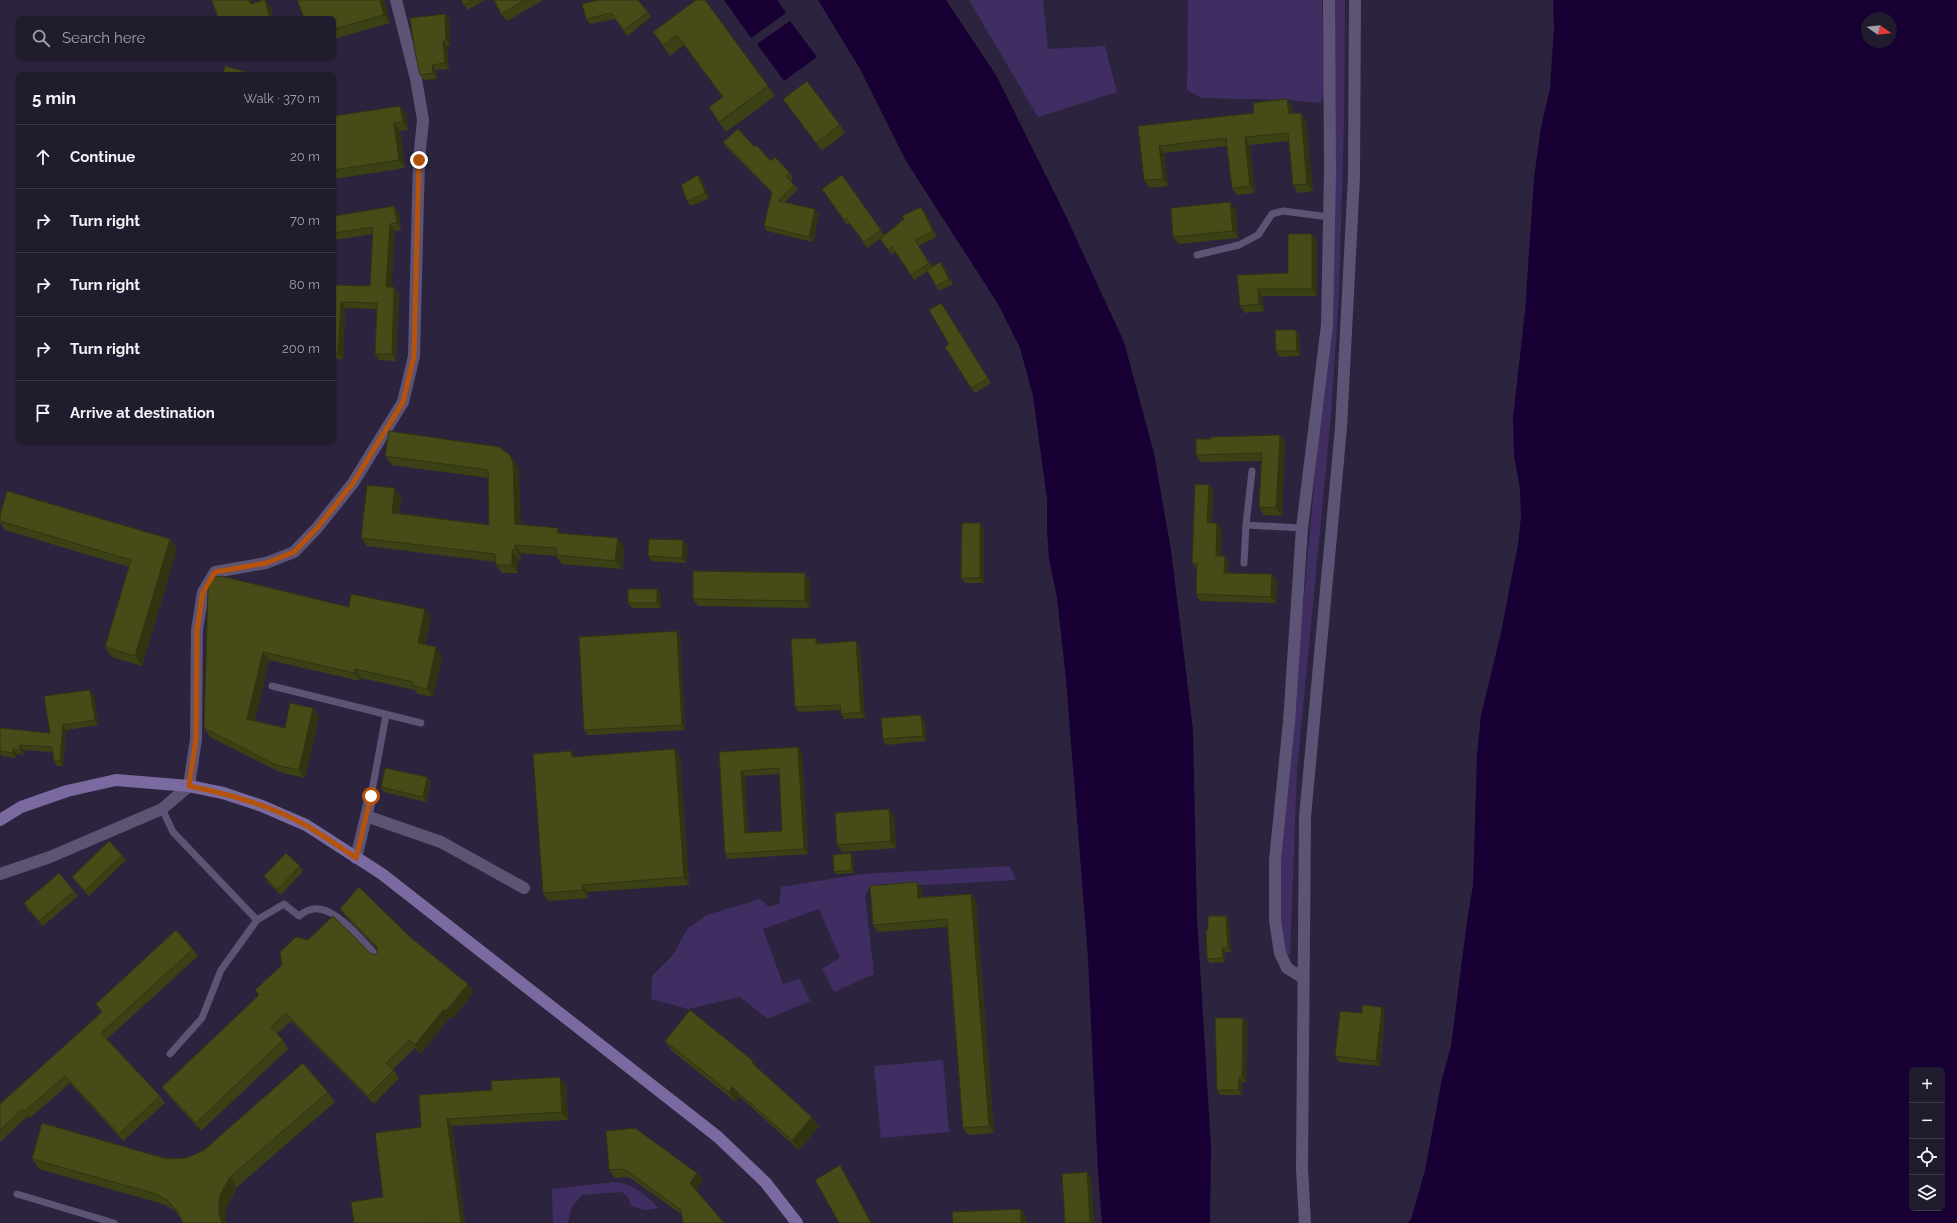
<!DOCTYPE html>
<html lang="en">
<head>
<meta charset="utf-8">
<style>
  body { margin:0; font-family:Raleway,sans-serif; background:#292436; color:#f1f3f6 }
  .controls { position:absolute; right:12px; bottom:12px; display:grid; overflow:hidden; border-radius:6px; box-shadow:0 1px 3px #0004 }
  .controls button { width:36px; height:36px; display:grid; place-items:center; padding:0; border:0; border-bottom:1px solid #3e394a; background:#211b2e; color:#f1f3f6; font:20px sans-serif }
  .compass { position:absolute; left:1861px; top:12px; width:36px; height:36px; border-radius:50%; background:#211b2e; box-shadow:0 1px 3px #0004; rotate:105deg }
  .stop { position:absolute; width:12px; height:12px; margin:-9px; border:3px solid #b45309; border-radius:50%; background:#fff }
  .stop.end { background:#b45309; border-color:#fff; box-shadow:0 1px 4px #0008 }
  .list { margin:0; padding:0; list-style:none }
  h2 { display:flex; justify-content:space-between; align-items:center; height:52px; margin:0; padding:0 16px; font-size:17px }
  h2 small { font-size:13px; font-weight:400; color:#a2a1aa }
  .list li { display:grid; grid-template-columns:26px 1fr auto; gap:12px; align-items:center; box-sizing:border-box; height:64px; padding:0 16px; border-top:1px solid #3e394a }
  .list b { display:block; font-size:15px; white-space:nowrap }
  .list em { font-size:13px; font-style:normal; color:#a2a1aa }
  .icon { flex:none; width:22px; height:22px; fill:none; stroke:currentColor; stroke-width:2; stroke-linecap:round; stroke-linejoin:round }
  .map { position:relative; flex:none; width:1957px; height:1223px; overflow:hidden }
  .search { position:absolute; background:#211b2e; box-shadow:0 1px 3px #0004; left:16px; top:16px; width:320px; height:44px; display:flex; align-items:center; gap:10px; box-sizing:border-box; padding:0 14px; border-radius:6px; color:#a2a1aa; font-size:15px }
  .panel { position:absolute; background:#211b2e; box-shadow:0 1px 3px #0004; left:16px; top:72px; width:320px; height:372px; border-radius:6px }
  .map>svg:first-child { display:block }
  .green { fill:#402e63 }
  .water { fill:#180035; fill-rule:evenodd }
  .lines { fill:none; stroke-linecap:round; stroke-linejoin:round }
  .service { stroke:#5d5375; stroke-width:7 }
  .minor { stroke:#5d5375; stroke-width:12 }
  .tertiary { stroke:#5d5375; stroke-width:12 }
  .secondary { stroke:#7a6aa0; stroke-width:12 }
  .wall { fill:#3c4015; fill-rule:evenodd }
  .shaded-wall { fill:#313411 }
  .building { fill:#464b18; stroke:#313411; fill-rule:evenodd }
  .route { stroke:#b45309; stroke-width:5 }
</style>
</head>
<body>
<div class="map">
<svg width="1957" height="1223" viewBox="0 0 1957 1223">
  <rect width="100%" height="100%" fill="#2c243e"/>
  <path class="green" d="M969 0H1043L1048 49 1105 46 1117 92 1038 117Z
    M1188 0H1322L1324 95 1320 103 1289 100 1202 98 1187 90Z
    M1333 0H1345L1344 121 1339 294 1331 415 1297 771 1290 956 1281 948 1280 893 1281 824 1290 749 1327 345Z
    M1010 866 1016 880 869 888 865 896 874 974 834 992 822 969 840 958 819 909 763 929 783 984 800 979 810 1001 768 1019 740 997 688 1009 651 999 652 976 674 954 687 929 707 915 760 899 769 907 779 904 781 887 862 874Z
    M943 1060 949 1132 881 1138 874 1066Z
    M614 1182C633 1184 645 1193 658 1208L645 1210 631 1206 628 1197 622 1192 582 1195 571 1208 568 1223H553L552 1189Z"/>
  <path class="water" d="M724 0H777L786 13 751 38Z
    M818 0H946L996 75 1064 212 1124 342 1154 453 1171 550 1193 729 1197 917 1211 1146 1210 1223H1102L1098 1174 1088 958 1066 679 1057 598 1049 559 1047 532V499L1033 396 1020 348 998 304 906 161 860 69Z
    M1553 0H1957V1223H1407L1411 1219 1425 1170 1442 1079 1451 1046 1467 921 1473 885 1477 754 1481 715 1500 637 1518 545 1521 516 1520 489 1514 456 1513 418 1525 311 1534 178 1541 127 1550 88 1554 28ZM1867 18H1891V42H1867ZM1912 1070H1942V1208H1912Z
    M790 21 817 57 784 81 757 44Z"/>
  <g class="lines">
    <path class="service" d="M1197 255 1239 245 1258 235 1272 214 1283 211 1329 217
      M1246 525 1302 528
      M1244 563 1246 525 1252 471
      M272 686 421 723
      M371 796 386 715
      M162 809 173 832 257 920
      M170 1054 202 1018 221 970 257 920 284 904 299 916C304 912 312 908 319 909 340 911 365 944 379 958
      M17 1194 114 1223"/>
    <path class="minor" d="M366 816 441 842 524 888
      M356 858 371 796
      M0 874 50 857 162 809 189 786 196 739 197 630 203 592 215 572 266 563 294 552 317 528 353 483 403 402 414 356 419 160 423 120 416 79 396 0
      M1303 978 1287 968 1280 953 1275 920V860L1289 722 1302 528 1327 325 1330 172 1329 0"/>
    <path class="tertiary" d="M1305 1223 1302 1169 1305 817 1341 428 1354 177 1355 0"/>
    <path class="secondary" d="M0 820 21 807 67 791 116 780 189 786 223 793 262 806 306 825 382 874 718 1137 766 1183 797 1223"/>
  </g>
  <path class="wall" d="M297 0H384L390 23 334 39V18Z
    M461 0H485L468 10Z
    M494 0H543L507 21 501 14Z
    M638 0 651 17 627 36 615 19 590 24 586 19Z
    M696 0 768 86 775 96 726 132 709 107 723 97 684 45 670 56 653 32Z
    M445 14 449 19 450 46H447L449 69 436 70 437 79 424 80 420 75Z
    M783 99 840 125 845 133 822 151Z
    M1287 99 1292 107 1293 114 1306 121 1313 191 1298 193 1293 185 1289 141 1250 145 1255 193 1237 195 1232 188 1227 146 1164 153 1168 186 1150 188 1144 180 1138 126 1254 113Z
    M400 106 406 114 408 130 400 131 405 168 334 179V116Z
    M723 142 755 147 771 161 790 173 793 178 790 181 798 189 785 202 819 214 813 242 767 231 764 226 772 193 726 147Z
    M698 175 702 180 709 198 691 206 687 201Z
    M842 175 884 235 921 207 925 212 937 237 918 246 932 266 944 267 953 284 939 291 936 286 928 271 914 280 895 252 892 255 880 239 884 236 867 248 850 223 847 225 822 189Z
    M1230 202 1236 210 1238 238 1179 244 1173 237Z
    M399 213 401 230 395 231 391 287 399 293 396 361 379 360 375 354 377 309 345 308 343 359 334 358V285L370 286 373 234 334 240V216Z
    M1317 241V296H1262L1264 311 1245 313 1240 306 1237 275 1288 273Z
    M941 303 991 383 975 393 971 388 949 344Z
    M1296 330 1299 335 1300 356 1280 357 1276 351Z
    M1280 435 1285 442 1282 516 1264 515 1259 507 1261 461 1201 462 1196 455 1211 439Z
    M510 455 516 464 519 471 520 525 624 547 622 569 562 564 556 556 521 553V559H518V573H502L496 565V562L367 546 361 538 401 497 399 513 489 525 488 478 392 465 385 456Z
    M1209 485 1214 491 1211 523H1217L1222 530 1221 556 1229 562V573L1277 581 1276 603 1200 601 1196 594 1197 569 1192 563Z
    M0 515 170 539 177 549 142 666 112 657 105 647 129 567 5 530 0 523Z
    M984 529V583H965L961 578Z
    M687 545 686 563 652 561 648 556Z
    M805 573 810 581V608L698 606 693 599Z
    M208 589 431 617 425 645 442 656 433 697 418 694 415 690 361 678 360 681 269 660 255 721 285 728 313 708 319 717 305 778 282 773 210 737 204 728Z
    M657 589 661 594V608H632L628 603Z
    M680 636 685 730 587 735 584 730Z
    M816 638 820 644 860 647 865 718 844 719 841 714 840 710 799 712 795 707Z
    M90 690 94 695 98 725 66 730 63 766H57L54 761 53 752 24 750V755L16 754V758L2 756 0 753V734L50 733Z
    M921 715 925 720 926 741 886 745 883 739Z
    M798 747 802 752 808 854 728 859 725 854 719 752ZM779 774 782 831 748 833 745 776Z
    M675 749 680 757 689 885 588 892V898L548 901 543 893 571 751 575 757Z
    M427 777 431 782 426 802 384 792 381 787Z
    M894 816 896 848 842 852 837 845Z
    M851 853 853 856 854 873 836 874 834 872Z
    M122 855 126 860 89 896 76 882 72 877Z
    M300 866 303 871 281 895 267 882 264 876Z
    M922 889V897L971 894 976 901 994 1133 968 1135 963 1128 947 927 878 932 873 925Z
    M74 891 78 896 43 926 27 909 24 903Z
    M340 909 410 937 468 984 474 992 452 1019 450 1017 421 1053 415 1048 393 1069 399 1078 374 1104 291 1021 277 1034 283 1040 288 1049 201 1131 168 1095 162 1087 259 996 255 990 370 953 374 955 377 953V949L346 917Z
    M1226 916 1229 920 1231 952H1225V962L1210 963 1207 959 1208 930Z
    M193 949 198 956 107 1039 160 1096 165 1103 123 1141 70 1083 30 1118 28 1116 0 1142V1104L102 1013 96 1004Z
    M1382 1007 1385 1012 1380 1066 1339 1062 1335 1056Z
    M1247 1022 1246 1082H1242V1095H1220L1217 1090Z
    M665 1041 760 1070 819 1127 799 1150 740 1097 736 1102 672 1051Z
    M566 1085 568 1120 452 1126 465 1223H354L383 1197 421 1127 492 1090Z
    M328 1092 335 1102 237 1187 228 1205 226 1211V1223H183L181 1218 174 1210 163 1204 39 1169 32 1159 187 1158Z
    M606 1131 703 1180 696 1190 681 1214 629 1177 615 1178 609 1170Z
    M1087 1172 1091 1178 1094 1223H1065Z"/>
  <path class="shaded-wall" d="M249 0H252L256 12 251 4Z
    M265 0 271 7 274 18H270Z
    M380 0H384L390 23 384 15Z
    M445 14 449 19 450 46 446 40Z
    M443 41 447 46 449 69 445 63Z
    M432 65 436 70 437 79 433 73Z
    M1287 99 1292 107 1294 122 1289 114Z
    M400 106 406 114 408 130 403 122Z
    M1301 113 1306 121 1313 191 1307 184Z
    M394 123 400 131 405 168 399 160Z
    M1245 137 1250 145 1255 193 1250 186Z
    M1159 146 1164 153 1168 186 1163 179Z
    M698 175 702 180 709 198 705 193Z
    M1230 202 1236 210 1238 238 1233 231Z
    M394 206 399 213 401 230 397 223Z
    M921 207 925 212 937 237 933 231Z
    M815 209 819 214 813 242 809 237Z
    M390 224 395 231 391 293 386 287Z
    M1312 234 1317 241V296L1312 289Z
    M940 262 944 267 953 284 949 279Z
    M394 287 399 293 396 361 392 354Z
    M1258 289 1262 296 1264 311 1259 304Z
    M341 302 345 308 343 359 338 353Z
    M941 303 945 308 991 383 988 378Z
    M1296 330 1299 335 1300 356 1297 351Z
    M1280 435 1285 442 1282 516 1276 508Z
    M510 455 516 464 519 471 521 533 515 524Z
    M1209 485 1214 491 1211 529 1207 523Z
    M395 488 401 497 398 521 392 513Z
    M980 523 984 529V583L980 578Z
    M1217 523 1222 530 1221 562 1216 556Z
    M558 528 564 536 557 533Z
    M618 538 624 547 622 569 615 561Z
    M170 539 177 549 142 666 135 656Z
    M683 540 687 545 686 563 682 558Z
    M515 545 521 553V559L515 550Z
    M512 550 518 559V573L512 565Z
    M1225 556 1229 562V579L1224 573Z
    M805 573 810 581V608L805 601Z
    M1272 574 1277 581 1276 603 1271 597Z
    M657 589 661 594V608L657 603Z
    M425 609 431 617 424 652 418 643Z
    M677 631 680 636 685 730 682 725Z
    M816 638 820 643V650L816 644Z
    M856 641 860 647 865 718 861 712Z
    M436 647 442 656 433 697 427 689Z
    M263 652 269 660 253 728 247 719Z
    M355 669 361 678 360 681 354 673Z
    M90 690 94 695 98 725 95 720Z
    M313 708 319 717 305 778 299 770Z
    M921 715 925 720 926 741 923 736Z
    M63 725 66 730 63 766 60 761Z
    M20 745 24 750V755L20 750Z
    M798 747 802 752 808 854 804 849Z
    M13 749 16 754V758L13 753Z
    M675 749 680 757 689 885 684 877Z
    M571 751 577 759 572 757Z
    M741 771 745 776 748 838 745 833Z
    M427 777 431 782 426 802 423 797Z
    M889 809 894 816 896 848 891 841Z
    M851 853 853 856 854 873 852 870Z
    M917 882 922 889 923 905 918 898Z
    M582 885 588 892V898L583 890Z
    M971 894 976 901 994 1133 989 1126Z
    M1226 916 1229 920 1231 952 1228 948Z
    M1222 948 1225 952V962L1223 958Z
    M468 984 474 992 452 1019 446 1011Z
    M1382 1007 1385 1012 1380 1066 1376 1061Z
    M444 1009 450 1017 421 1053 415 1045Z
    M1243 1018 1247 1022 1246 1082 1242 1077Z
    M753 1061 760 1071 752 1063Z
    M560 1077 566 1085 568 1120 562 1112Z
    M1239 1077 1242 1082V1095L1239 1090Z
    M732 1087 740 1097 736 1102 729 1092Z
    M812 1117 819 1127 799 1150 792 1140Z
    M447 1119 452 1126 465 1223H461Z
    M840 1165 844 1172 872 1223H871Z
    M1087 1172 1091 1178 1094 1223H1091L1090 1222Z
    M697 1173 703 1180 696 1191 690 1183Z
    M230 1177 237 1187 228 1205 226 1211V1223H222L219 1213V1201L220 1195Z
    M1021 1209 1027 1217V1223H1021Z"/>
  <path class="building" d="M212 0H249L251 4 263 0H265L270 18H218Z
    M297 0H380L384 15 334 29V18H304Z
    M461 0H473L464 5Z
    M494 0H525L501 14Z
    M598 0H638L648 12 624 30 611 13 586 19 582 4Z
    M696 0H705L768 86 719 122 709 107 723 97 677 35 663 45 653 32Z
    M445 14 446 40 443 41 445 63 432 65 433 73 420 75 415 52 410 18Z
    M225 66 254 74H223Z
    M807 81 840 125 816 143 783 99Z
    M1287 99 1289 114 1301 113 1307 184 1293 185 1288 133 1245 137 1250 186 1232 188 1226 138 1159 146 1163 179 1144 180 1138 126 1254 113 1253 103Z
    M400 106 403 122 394 123 399 160 334 170V116Z
    M738 129 755 147 756 145 771 161 775 157 790 173 786 176 794 185 778 201 815 209 809 237 764 226 772 192 723 142Z
    M698 175 705 193 687 201 681 185Z
    M842 175 881 230 864 242 846 218 844 220 822 189Z
    M1230 202 1233 231 1173 237 1171 208Z
    M394 206 397 223 390 224 386 287H394L392 354H375L377 303 341 302 338 353 334 352V285L370 286 373 227 334 233V216Z
    M921 207 933 231 915 240 929 263 911 275 892 247 888 250 880 239 904 219 902 216Z
    M1288 234H1312V289H1258L1259 304 1240 306 1237 275 1288 273Z
    M940 262 949 279 936 286 927 270Z
    M941 303 988 378 971 388 945 347 949 344 929 310Z
    M1275 330H1296L1297 351H1276Z
    M389 431 499 447 510 455 513 462 515 524 558 528 557 533 618 538 615 561 556 555V548L515 545V550H512V565H496L495 554 361 538 367 485 395 488 392 513 489 525 488 470 385 456Z
    M1280 435 1276 508 1259 507 1262 453 1196 455V439H1211V437Z
    M1195 484 1209 485 1207 523H1217L1216 556H1225L1224 573 1272 574 1271 597 1196 594 1197 563H1192Z
    M7 491 170 539 135 656 105 647 131 560 0 521V515Z
    M962 523H980V578H961Z
    M649 539 683 540 682 558 648 556Z
    M693 571 805 573V601L693 599Z
    M221 576 349 607 351 594 425 609 418 643 436 647 427 689 412 685 413 682 355 669 354 673 263 652 247 719 285 728 290 703 313 708 299 770 276 765 204 728 208 589 212 578Z
    M628 589H657V603H628Z
    M677 631 682 725 584 730 579 637Z
    M816 638V644L856 641 861 712 841 714 840 705 795 707 791 639Z
    M90 690 95 720 63 725 60 761H54L52 747 20 745V750L13 749V753L0 751V728L50 733 44 696Z
    M921 715 923 736 883 739 881 718Z
    M798 747 804 849 725 854 719 752ZM779 768 782 831 745 833 741 771Z
    M675 749 684 877 582 885 583 890 543 893 533 754 571 751 572 757Z
    M385 768 427 777 423 797 381 787Z
    M889 809 891 841 837 845 835 813Z
    M109 841 122 855 85 891 72 877Z
    M286 853 300 866 277 890 264 876Z
    M851 853 852 870 834 872 833 855Z
    M59 873 74 891 39 921 24 903Z
    M917 882 918 898 971 894 989 1126 963 1128 947 919 873 925 870 886Z
    M359 887 410 937 468 984 446 1011 444 1009 415 1045 409 1040 386 1063 394 1070 368 1096 286 1013 271 1027 283 1040 196 1123 162 1087 259 995 255 990 282 965 280 952 296 937 308 940 333 916 370 953 374 955 377 953V947L340 909Z
    M1208 916H1226L1228 948H1222L1223 958 1207 959 1206 930H1208Z
    M176 930 193 949 101 1033 160 1096 119 1134 65 1076 25 1111 23 1109 0 1130V1104L102 1012 96 1004Z
    M1362 1005 1382 1007 1376 1061 1335 1056 1340 1011 1362 1013Z
    M690 1010 753 1061 752 1063 812 1117 792 1140 732 1087 729 1092 665 1041Z
    M1215 1018H1243L1242 1077H1239V1090H1217Z
    M303 1063 328 1092 230 1177 220 1195 219 1201V1213L222 1223H183L177 1211 167 1200 156 1194 32 1159 42 1123 167 1159 187 1158 204 1150Z
    M560 1077 562 1112 447 1119 461 1223H437V1222L425 1223H354L351 1202 383 1197 375 1133 421 1127 419 1095 492 1090 491 1081Z
    M635 1128 697 1173 690 1183 724 1223H683L681 1210 624 1169 609 1170 606 1131Z
    M840 1165 871 1223H839L815 1180Z
    M1087 1172 1090 1222 1065 1223 1062 1174Z
    M1021 1209V1223H953L952 1212Z"/>
  <g class="lines">
    <path class="route" d="M371 796 356 858C340 847 324 836 307 826 271 805 229 794 189 786L196 739 197 630 203 592 215 572 266 563 294 552 317 528 353 483 403 402 414 356 419 160"/>
  </g>
</svg>
<div class="controls">
<button>+</button>
<button>−</button>
<button><svg class="icon" aria-label="locate" viewBox="0 0 24 24"><circle cx="12" cy="12" r="6"/><path d="M12 2v4M12 18v4M2 12h4M18 12h4"/></svg></button>
<button><svg class="icon" aria-label="layers" viewBox="0 0 24 24"><path d="M12 4l9 5-9 5-9-5zM3 14l9 5 9-5"/></svg></button>
</div>
<svg class="compass" viewBox="-18 -18 36 36"><path d="M0-13l5 13h-10z" fill="#e53935"/><path d="M0 13l5-13h-10z" fill="#a2a1aa"/></svg>
<div class="stop" style="left:371px;top:796px"></div>
<div class="stop end" style="left:419px;top:160px"></div>
<div class="search"><svg class="icon" aria-label="search" viewBox="0 0 24 24"><circle cx="10" cy="10" r="6"/><path d="M15 15l6 6"/></svg>Search here</div>
<section class="panel">
<h2>5 min<small>Walk · 370 m</small></h2>
<ul class="list">
<li><svg class="icon" aria-label="ahead" viewBox="0 0 24 24"><path d="M12 20V5M6 11l6-6 6 6"/></svg><div><b>Continue</b></div><em>20 m</em></li>
<li><svg class="icon" aria-label="right" viewBox="0 0 24 24"><path d="M7 20v-9h11M14 6l5 5-5 5"/></svg><div><b>Turn right</b></div><em>70 m</em></li>
<li><svg class="icon" aria-label="right" viewBox="0 0 24 24"><path d="M7 20v-9h11M14 6l5 5-5 5"/></svg><div><b>Turn right</b></div><em>80 m</em></li>
<li><svg class="icon" aria-label="right" viewBox="0 0 24 24"><path d="M7 20v-9h11M14 6l5 5-5 5"/></svg><div><b>Turn right</b></div><em>200 m</em></li>
<li><svg class="icon" aria-label="arrive" viewBox="0 0 24 24"><path d="M6 21V4h12l-3 4 3 4H6"/></svg><div><b>Arrive at destination</b></div></li>
</ul>
</section>
</div>
</body>
</html>
